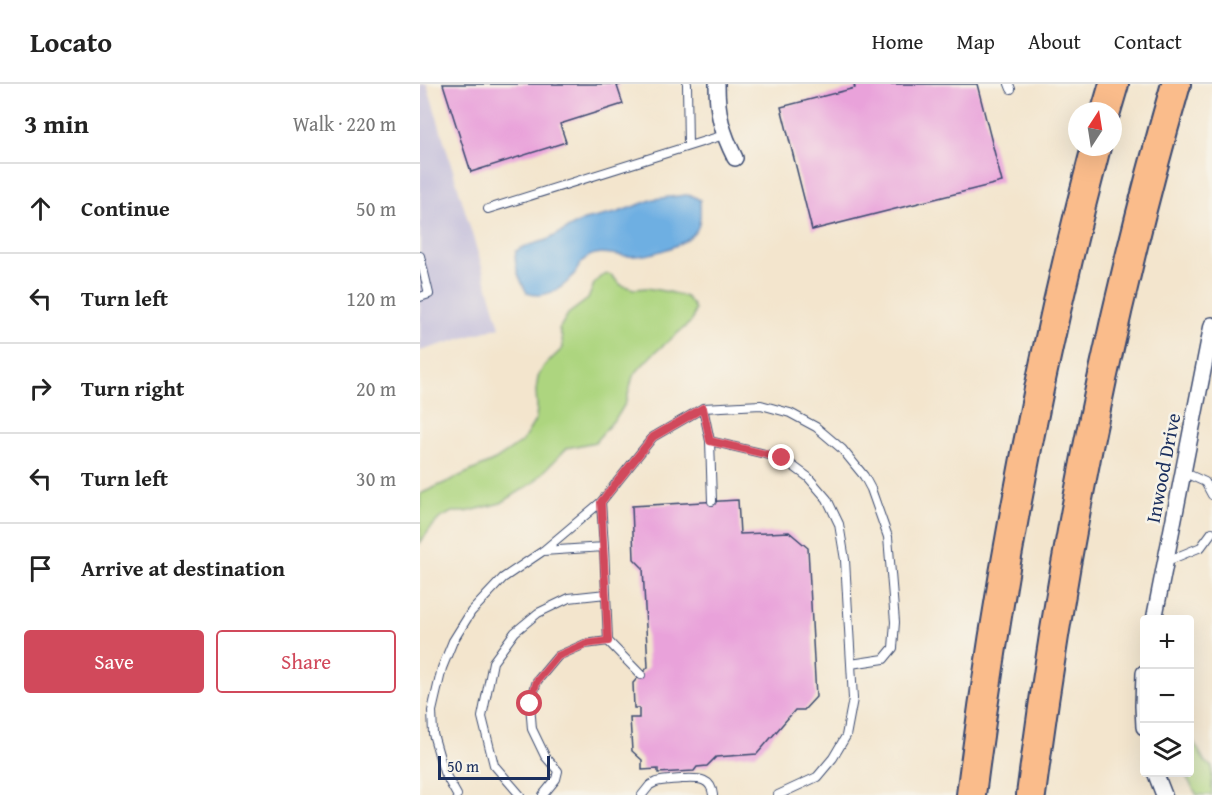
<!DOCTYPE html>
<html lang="en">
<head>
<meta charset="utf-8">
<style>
  body { margin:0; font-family:"Gentium Book Plus",serif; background:#f6f6f6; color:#222 }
  .controls { position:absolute; right:18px; bottom:18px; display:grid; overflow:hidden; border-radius:6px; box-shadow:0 6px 24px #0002 }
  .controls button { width:54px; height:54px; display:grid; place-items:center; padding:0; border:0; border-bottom:2px solid #e0e0e0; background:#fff; color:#222; font:30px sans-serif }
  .compass { position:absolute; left:648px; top:18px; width:54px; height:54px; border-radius:50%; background:#fff; box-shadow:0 6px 24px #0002; rotate:12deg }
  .scale { position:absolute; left:18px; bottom:15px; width:112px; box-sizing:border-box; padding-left:6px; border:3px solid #1b2f5e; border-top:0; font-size:16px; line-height:21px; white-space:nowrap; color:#1b2f5e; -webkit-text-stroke:4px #f7f3e8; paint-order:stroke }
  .stop { position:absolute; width:18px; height:18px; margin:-14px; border:4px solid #d1495b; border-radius:50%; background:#fff }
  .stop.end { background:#d1495b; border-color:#fff; box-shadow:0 2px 6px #0008 }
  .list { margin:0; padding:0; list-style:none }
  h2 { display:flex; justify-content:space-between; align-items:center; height:78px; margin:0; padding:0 24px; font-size:26px }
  h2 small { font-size:20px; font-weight:400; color:#767676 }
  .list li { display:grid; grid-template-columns:39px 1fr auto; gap:18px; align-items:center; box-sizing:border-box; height:90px; padding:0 24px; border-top:2px solid #e0e0e0 }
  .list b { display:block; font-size:22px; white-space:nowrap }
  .list em { font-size:20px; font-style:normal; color:#767676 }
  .actions { display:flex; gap:12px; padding:18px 24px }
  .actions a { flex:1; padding:14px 0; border:2px solid #d1495b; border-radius:6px; text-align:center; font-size:21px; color:#d1495b }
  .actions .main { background:#d1495b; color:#fff }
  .icon { flex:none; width:33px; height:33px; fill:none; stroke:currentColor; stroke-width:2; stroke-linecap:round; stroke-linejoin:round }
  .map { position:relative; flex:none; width:792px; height:711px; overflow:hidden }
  header { display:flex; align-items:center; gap:36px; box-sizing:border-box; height:84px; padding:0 30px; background:#fff; border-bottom:2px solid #e0e0e0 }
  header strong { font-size:28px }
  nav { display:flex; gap:33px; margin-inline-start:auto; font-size:21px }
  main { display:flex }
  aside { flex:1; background:#fff }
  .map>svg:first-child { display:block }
  .industrial { fill:#c5c0db }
  .green { fill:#add57f; stroke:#64826e; stroke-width:1.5 }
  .water { fill:#6eafe2; stroke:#446fa0; stroke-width:1.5 }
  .building { fill:#e9a2da }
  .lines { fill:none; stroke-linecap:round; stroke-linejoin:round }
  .lane-casing { stroke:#3b4a6f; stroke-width:10 }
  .street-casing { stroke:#3b4a6f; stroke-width:18 }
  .highway-casing { stroke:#3b4a6f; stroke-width:32 }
  .lane { stroke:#fff; stroke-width:8 }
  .street { stroke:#fff; stroke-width:15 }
  .highway { stroke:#fabc8b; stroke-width:28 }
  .route { stroke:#d1495b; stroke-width:8 }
  .labels { text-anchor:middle; stroke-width:5; stroke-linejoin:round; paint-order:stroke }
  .street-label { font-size:20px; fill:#1b2f5e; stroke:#f7f3e8 }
</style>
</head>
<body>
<header>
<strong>Locato</strong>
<nav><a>Home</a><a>Map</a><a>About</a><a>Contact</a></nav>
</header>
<main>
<aside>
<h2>3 min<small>Walk · 220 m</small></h2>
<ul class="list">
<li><svg class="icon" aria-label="ahead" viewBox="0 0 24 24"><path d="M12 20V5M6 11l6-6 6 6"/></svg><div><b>Continue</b></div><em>50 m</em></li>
<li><svg class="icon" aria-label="left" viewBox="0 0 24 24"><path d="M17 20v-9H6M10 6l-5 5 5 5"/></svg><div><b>Turn left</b></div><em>120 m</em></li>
<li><svg class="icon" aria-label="right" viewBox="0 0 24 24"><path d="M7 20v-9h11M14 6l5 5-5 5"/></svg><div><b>Turn right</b></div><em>20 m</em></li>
<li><svg class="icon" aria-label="left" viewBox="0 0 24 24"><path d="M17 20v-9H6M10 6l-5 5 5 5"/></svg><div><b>Turn left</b></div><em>30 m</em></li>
<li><svg class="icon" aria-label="arrive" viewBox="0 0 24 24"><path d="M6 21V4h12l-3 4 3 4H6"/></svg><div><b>Arrive at destination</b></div></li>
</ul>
<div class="actions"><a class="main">Save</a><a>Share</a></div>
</aside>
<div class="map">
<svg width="792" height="711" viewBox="0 0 792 711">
  <rect width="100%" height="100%" fill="#f7f3e8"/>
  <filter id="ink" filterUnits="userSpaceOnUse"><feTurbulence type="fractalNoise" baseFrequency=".0167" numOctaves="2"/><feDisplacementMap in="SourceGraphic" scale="12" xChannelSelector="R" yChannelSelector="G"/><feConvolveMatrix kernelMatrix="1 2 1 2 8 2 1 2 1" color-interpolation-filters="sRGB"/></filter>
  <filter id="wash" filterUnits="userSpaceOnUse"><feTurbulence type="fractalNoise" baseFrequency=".008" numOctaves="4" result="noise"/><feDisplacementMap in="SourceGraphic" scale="24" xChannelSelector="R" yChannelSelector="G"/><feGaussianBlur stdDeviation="1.35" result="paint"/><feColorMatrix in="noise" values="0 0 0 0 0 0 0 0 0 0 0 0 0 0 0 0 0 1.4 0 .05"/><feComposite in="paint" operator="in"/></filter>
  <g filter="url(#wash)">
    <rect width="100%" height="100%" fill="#f3e5cd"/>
    <path class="industrial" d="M0 0H7L80 243 0 267Z"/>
    <path class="green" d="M187 190 191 191 201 201 214 205 227 204 249 208 266 213 272 220 275 225 272 237 232 271 219 285 213 292 206 318 199 330 175 358 147 364 113 399 81 419 46 428H32L19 435 10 445 0 459V410L75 376 102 358 116 335 117 323 116 307 118 293 124 282 143 264 142 254 139 245 148 230 168 215 174 200 180 193Z
      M770 651 785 678 792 683V711H777L764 689 770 688Z"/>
    <path class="water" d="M266 111 273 112 280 116C280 126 282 140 275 148 263 163 225 174 206 172 192 171 179 165 166 174 160 179 157 187 152 193 141 206 124 215 107 209 100 196 93 182 96 167L103 163 127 156 164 136 196 129 234 115Z"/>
    <g id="blocks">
      <path class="building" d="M23 0H202L197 2 203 20 140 40 146 58 51 88Z
        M434 0H557L582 98 392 146 361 23 435 4Z
        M318 416 320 450 369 448 388 464 396 613 384 626H375L337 670 296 673 287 682 277 683 274 687 238 689V685L222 686V676L212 667 210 634H219V624H214L213 599 228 583 223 484 214 475 212 422Z"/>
    </g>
  </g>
  <g filter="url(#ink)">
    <use href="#blocks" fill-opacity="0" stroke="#3b4a6f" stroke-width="1.5"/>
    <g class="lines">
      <g class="lane-casing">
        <path id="lane" d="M267 0 268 62
          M589 0 591 5
          M68 125 304 51
          M0 172 9 210 0 213
          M283 324 290 357 362 374 388 393 407 415 419 440 425 476 431 580
          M290 357 292 417
          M763 388 785 398 792 411
          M123 467 184 463
          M747 477 781 463 792 448
          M188 557 221 591
          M37 711 24 688 13 650 12 627 22 584 33 557 51 528 83 494 123 467 181 418 233 353 283 324 341 321 370 329 396 343 422 365 444 392 451 405 468 453 475 538 473 564 464 575 431 580 433 615 426 652 413 674 397 693 358 711
          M100 711 74 681 62 633 73 578 95 548 118 529 149 514 186 510 184 463 181 418
          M123 711 136 695 138 687 125 672 112 645 110 620 117 597 138 572 165 560 188 557 186 510
          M222 711 230 701 236 698C244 696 253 696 261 695 276 695 291 692 293 711"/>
      </g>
      <g class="street-casing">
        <path id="street" d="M297 0C297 30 302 48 315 74
          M734 536 792 241
          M724 589 723 622 724 643
          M735 688 744 711"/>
      </g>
      <g class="highway-casing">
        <path id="highway" d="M686 27 694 0
          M551 711C579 492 620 276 676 63
          M611 711C642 471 689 233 756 0"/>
      </g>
      <use href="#lane" class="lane"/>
      <use href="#street" class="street"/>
      <use href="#highway" class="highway"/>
    </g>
  </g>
  <g class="lines" filter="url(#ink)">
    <path class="route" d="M110 620 117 597 138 572 165 560 188 557 181 418 233 353 283 324 290 357 362 374"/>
  </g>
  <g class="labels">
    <g class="street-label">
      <text transform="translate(743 384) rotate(-79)" y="7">Inwood Drive</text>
    </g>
  </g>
</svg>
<div class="controls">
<button>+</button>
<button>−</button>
<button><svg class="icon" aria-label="layers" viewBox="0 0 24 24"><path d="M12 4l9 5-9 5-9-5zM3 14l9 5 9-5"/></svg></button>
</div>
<svg class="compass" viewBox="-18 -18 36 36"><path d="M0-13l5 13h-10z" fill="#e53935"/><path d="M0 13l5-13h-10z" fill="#767676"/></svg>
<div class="scale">50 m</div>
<div class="stop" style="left:110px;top:620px"></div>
<div class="stop end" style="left:362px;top:374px"></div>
</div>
</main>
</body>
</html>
